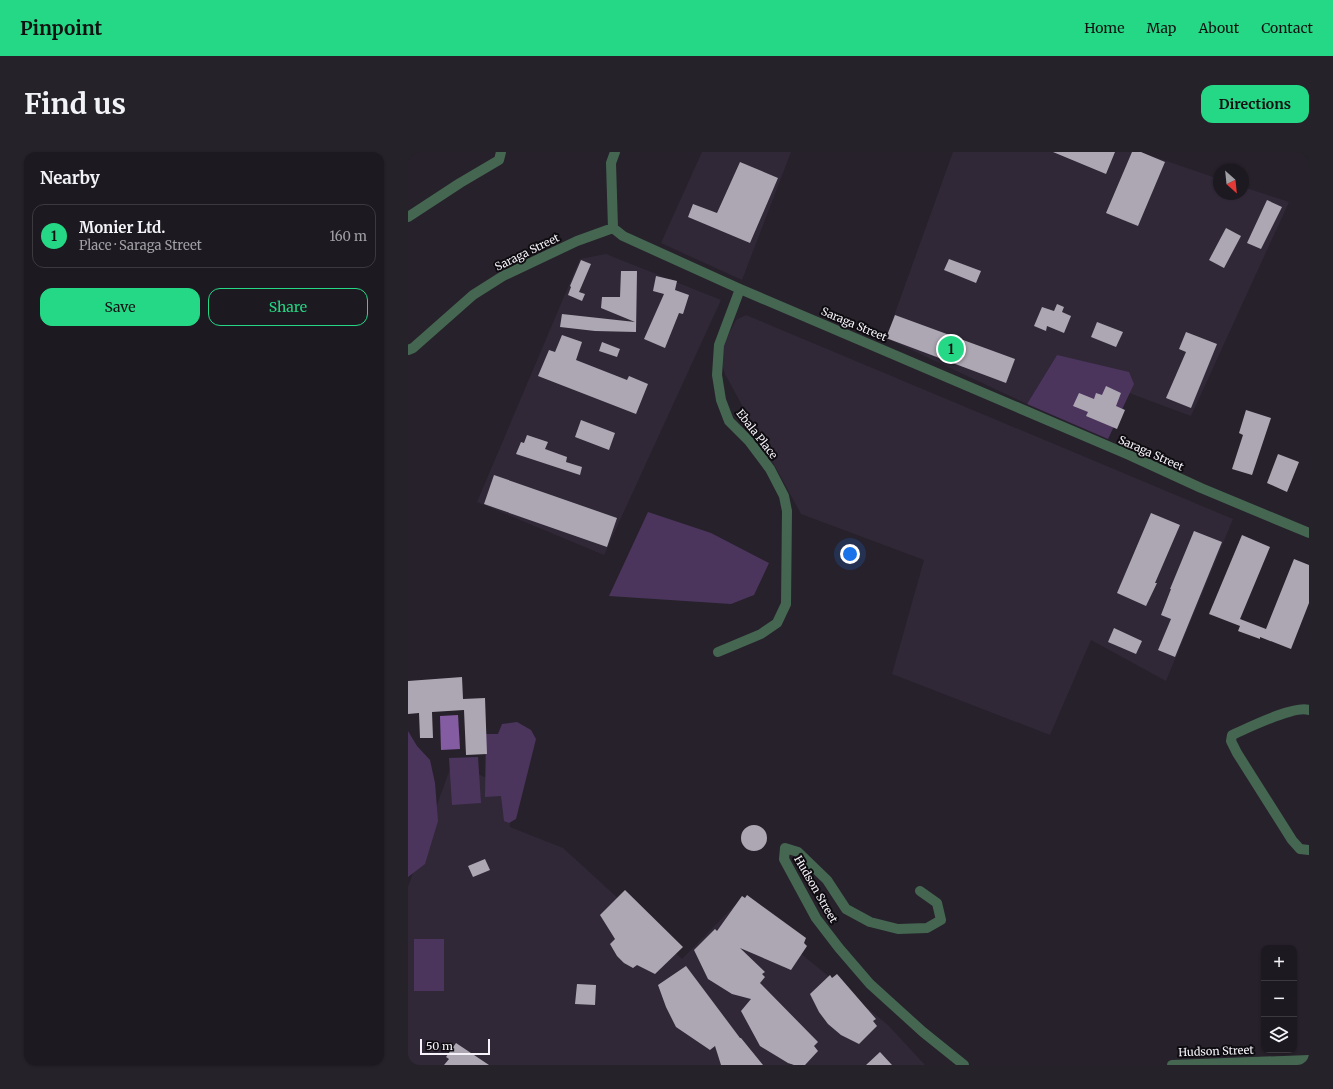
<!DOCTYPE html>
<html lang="en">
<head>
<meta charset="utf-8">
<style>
  body { margin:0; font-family:Merriweather,serif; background:#252229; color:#f1f3f6 }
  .controls { position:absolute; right:12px; bottom:12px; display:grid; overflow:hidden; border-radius:8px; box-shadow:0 1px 3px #0004 }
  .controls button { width:36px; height:36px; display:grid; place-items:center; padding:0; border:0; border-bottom:1px solid #3b383e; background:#1d1920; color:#f1f3f6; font:20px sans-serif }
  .compass { position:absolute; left:805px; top:12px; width:36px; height:36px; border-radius:50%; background:#1d1920; box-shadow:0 1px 3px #0004; rotate:153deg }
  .scale { position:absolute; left:12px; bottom:10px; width:70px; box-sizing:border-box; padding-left:4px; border:2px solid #f6f2f9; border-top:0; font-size:11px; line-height:14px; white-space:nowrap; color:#f6f2f9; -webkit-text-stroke:3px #0e0c10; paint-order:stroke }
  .you { position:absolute; left:442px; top:402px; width:14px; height:14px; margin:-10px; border:3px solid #fff; border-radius:50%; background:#1a73e8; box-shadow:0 0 0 6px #1a73e833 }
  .badge { display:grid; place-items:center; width:26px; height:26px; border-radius:50%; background:#25d886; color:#111; font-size:13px; font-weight:700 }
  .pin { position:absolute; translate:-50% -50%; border:2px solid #fff; box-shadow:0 1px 4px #0006 }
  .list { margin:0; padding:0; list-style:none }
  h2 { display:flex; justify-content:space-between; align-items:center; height:52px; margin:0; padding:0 16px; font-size:17px }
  h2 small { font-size:13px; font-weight:400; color:#a0a0a5 }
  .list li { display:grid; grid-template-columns:26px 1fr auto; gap:12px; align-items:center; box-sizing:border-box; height:64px; margin:0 8px 8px; padding:0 8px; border:1px solid #3b383e; border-radius:12px }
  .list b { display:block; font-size:15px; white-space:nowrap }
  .list p { margin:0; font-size:13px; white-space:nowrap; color:#a0a0a5 }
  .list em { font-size:13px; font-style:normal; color:#a0a0a5 }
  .actions { display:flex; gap:8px; padding:12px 16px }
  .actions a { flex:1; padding:9px 0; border:1px solid #25d886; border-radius:12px; text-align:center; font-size:14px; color:#25d886 }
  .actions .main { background:#25d886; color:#111 }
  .icon { flex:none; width:22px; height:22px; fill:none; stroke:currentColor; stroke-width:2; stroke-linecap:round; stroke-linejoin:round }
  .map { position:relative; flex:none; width:901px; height:913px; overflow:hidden; border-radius:12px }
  header { display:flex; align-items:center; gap:24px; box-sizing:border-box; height:56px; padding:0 20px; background:#25d886; color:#111 }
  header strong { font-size:19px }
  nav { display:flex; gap:22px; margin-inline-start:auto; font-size:14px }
  .intro { display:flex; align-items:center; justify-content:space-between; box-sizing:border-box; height:96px; padding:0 24px }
  h1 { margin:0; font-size:28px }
  .button { padding:10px 18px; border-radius:12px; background:#25d886; color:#111; font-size:14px; font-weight:700 }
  main { display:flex; gap:24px; padding:0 24px }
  aside { flex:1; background:#1d1920; border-radius:12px; box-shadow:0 1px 3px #0004 }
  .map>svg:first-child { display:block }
  .built { fill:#302837 }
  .green { fill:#4b355d }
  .water { fill:#845ca2 }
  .building { fill:#ada7b3 }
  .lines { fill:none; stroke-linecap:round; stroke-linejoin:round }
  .minor { stroke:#456752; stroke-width:10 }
  .labels { text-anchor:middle; stroke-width:4; stroke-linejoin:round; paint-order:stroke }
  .street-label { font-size:11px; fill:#f6f2f9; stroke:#0e0c10 }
</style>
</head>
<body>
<header>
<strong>Pinpoint</strong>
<nav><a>Home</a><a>Map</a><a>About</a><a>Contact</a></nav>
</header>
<div class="intro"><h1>Find us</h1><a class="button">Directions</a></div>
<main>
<aside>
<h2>Nearby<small></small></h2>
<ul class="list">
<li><span class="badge">1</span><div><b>Monier Ltd.</b><p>Place · Saraga Street</p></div><em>160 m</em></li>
</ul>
<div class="actions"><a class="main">Save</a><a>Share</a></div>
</aside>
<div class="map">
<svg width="901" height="913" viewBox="0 0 901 913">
  <rect width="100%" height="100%" fill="#27212b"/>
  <path class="built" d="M294 0H383L334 128 253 91Z
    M545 0H732L811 27V42H835V35L881 50 783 264 721 241 725 232 649 203 619 252 478 186Z
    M198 102 313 148 196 403 69 350 172 107Z
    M338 163 825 367 758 529 683 488 642 583 484 522 516 408 393 362 317 222 311 201 328 168Z
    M44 611 100 635 102 675 155 696 212 748 274 807 330 750 480 873 517 913H0V735Z"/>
  <path class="green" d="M649 203 721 220 726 232 700 287 619 252Z
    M240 360 303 381 361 411 346 443 323 452 201 444Z
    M109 570 123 578 128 587 108 667 101 671 96 669 93 644 77 645 78 582H90L94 572Z
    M0 579 9 594 22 608 27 631 30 669 17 712 0 725Z
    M70 605 73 651 44 653 41 606Z
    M6 787H36V839H6Z"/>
  <path class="water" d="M50 563 52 597 33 598 32 564Z"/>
  <path class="building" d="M645 0H707L698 22Z
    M724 0H733L757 10 730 74 698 61Z
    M332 10 370 26 342 91 280 65 285 52 309 61Z
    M859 48 874 55 853 97 839 91Z
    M818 76 833 84 816 116 801 108Z
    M541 107 573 119 568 131 536 118Z
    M173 108 183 112 171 140 177 142 174 149 160 143 163 135 162 134Z
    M213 119H229L228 180 187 179 152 175 154 162 227 170 193 156 194 145H212Z
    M248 124 269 129 267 138 281 143 275 162 271 161 257 196 236 187 256 142 245 139Z
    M649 152 656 155 654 160 663 164 656 181 639 174 638 179 626 174 634 155 646 159Z
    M487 163 607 207 598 231 478 186Z
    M689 170 715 180 708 195 683 185Z
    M778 180 809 192 783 256 758 246 778 200 771 197Z
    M154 183 174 190 168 208 219 228 221 224 240 232 228 262 130 224 141 198 147 200Z
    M194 190 212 197 209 205 191 199Z
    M698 234 713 241 708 254 717 258 709 277 678 264 680 260 665 254 671 241 686 247 688 241 694 243Z
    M838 258 863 266 844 323 824 317 835 283 831 281Z
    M173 268 207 281 201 298 167 285Z
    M119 283 140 290 137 297 159 305 158 310 174 315 172 323 108 302 113 290 116 291Z
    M870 302 891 310 879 340 859 331Z
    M86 323 209 366 199 395 76 352Z
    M743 361 772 373 747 431H749L738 454 709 441Z
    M786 379 814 390 767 505 750 498 763 467 753 463 763 437H762Z
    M834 383 862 395 832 467 858 477 886 407 901 413V451L883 497 852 485V487L830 479 832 474 801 462Z
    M706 476 734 489 728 502 700 490Z
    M54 525 55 547 77 546 79 602 58 603 56 558 24 560 25 586H12L11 561 0 562V529Z
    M333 686a13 13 0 1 1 26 0a13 13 0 1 1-26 0Z
    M77 707 82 718 65 725 60 714Z
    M217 738 275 795 247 822 229 813 225 816 216 811 209 804 202 792 207 787 192 763Z
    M339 743 398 786 396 791 399 794 383 818 332 796 357 820 354 822 357 825 352 831 410 890 406 894 410 899 397 913H386L380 911 352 894 333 859 343 847 324 842 300 827 286 798 307 777 309 779 334 744 337 746Z
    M278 814 332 886H333L355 913H313L307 894 302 898 268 875 258 855 250 833Z
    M429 822 468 867 465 869 469 874 451 892 433 883 420 872 411 860 402 842 422 823 424 826Z
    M169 832 188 833 187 853 167 852Z
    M48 891 81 913H36L41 907 38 905Z
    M472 900 484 913H458Z"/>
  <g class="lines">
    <path class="minor" d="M0 65 52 31 91 8 93 0
      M205 76 203 11 207 0
      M0 198 5 196 65 143 95 124 169 89 205 76 215 84 332 137 721 303 793 336 901 381
      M310 500 353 482 369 471 378 452 379 359 376 344 362 317 341 289 321 269 313 248 309 223 311 193 332 137
      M901 558C886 553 840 576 824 583L823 589 829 601 884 688 892 697 901 698
      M512 739 529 751 533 768 519 776 490 777 462 770 438 757 419 728 390 700 377 696 376 707 408 766 431 796 462 832 515 880 556 913
      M764 913 901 908"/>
  </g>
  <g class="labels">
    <g class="street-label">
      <text transform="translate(119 100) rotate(-26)" y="4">Saraga Street</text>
      <text transform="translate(446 172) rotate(23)" y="4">Saraga Street</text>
      <text transform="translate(349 282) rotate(52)" y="4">Ebala Place</text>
      <text transform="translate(743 301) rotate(24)" y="4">Saraga Street</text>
      <text transform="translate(408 737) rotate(60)" y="4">Hudson Street</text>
      <text transform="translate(808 899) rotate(-2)" y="4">Hudson Street</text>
    </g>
  </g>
</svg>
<div class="controls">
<button>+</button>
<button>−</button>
<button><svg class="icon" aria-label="layers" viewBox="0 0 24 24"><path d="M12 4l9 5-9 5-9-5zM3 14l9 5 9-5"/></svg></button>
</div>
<svg class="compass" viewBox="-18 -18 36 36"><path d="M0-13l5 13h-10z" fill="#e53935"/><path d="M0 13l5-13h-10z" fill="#a0a0a5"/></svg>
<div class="scale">50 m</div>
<div class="you"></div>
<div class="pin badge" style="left:543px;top:197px">1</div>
</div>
</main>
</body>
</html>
